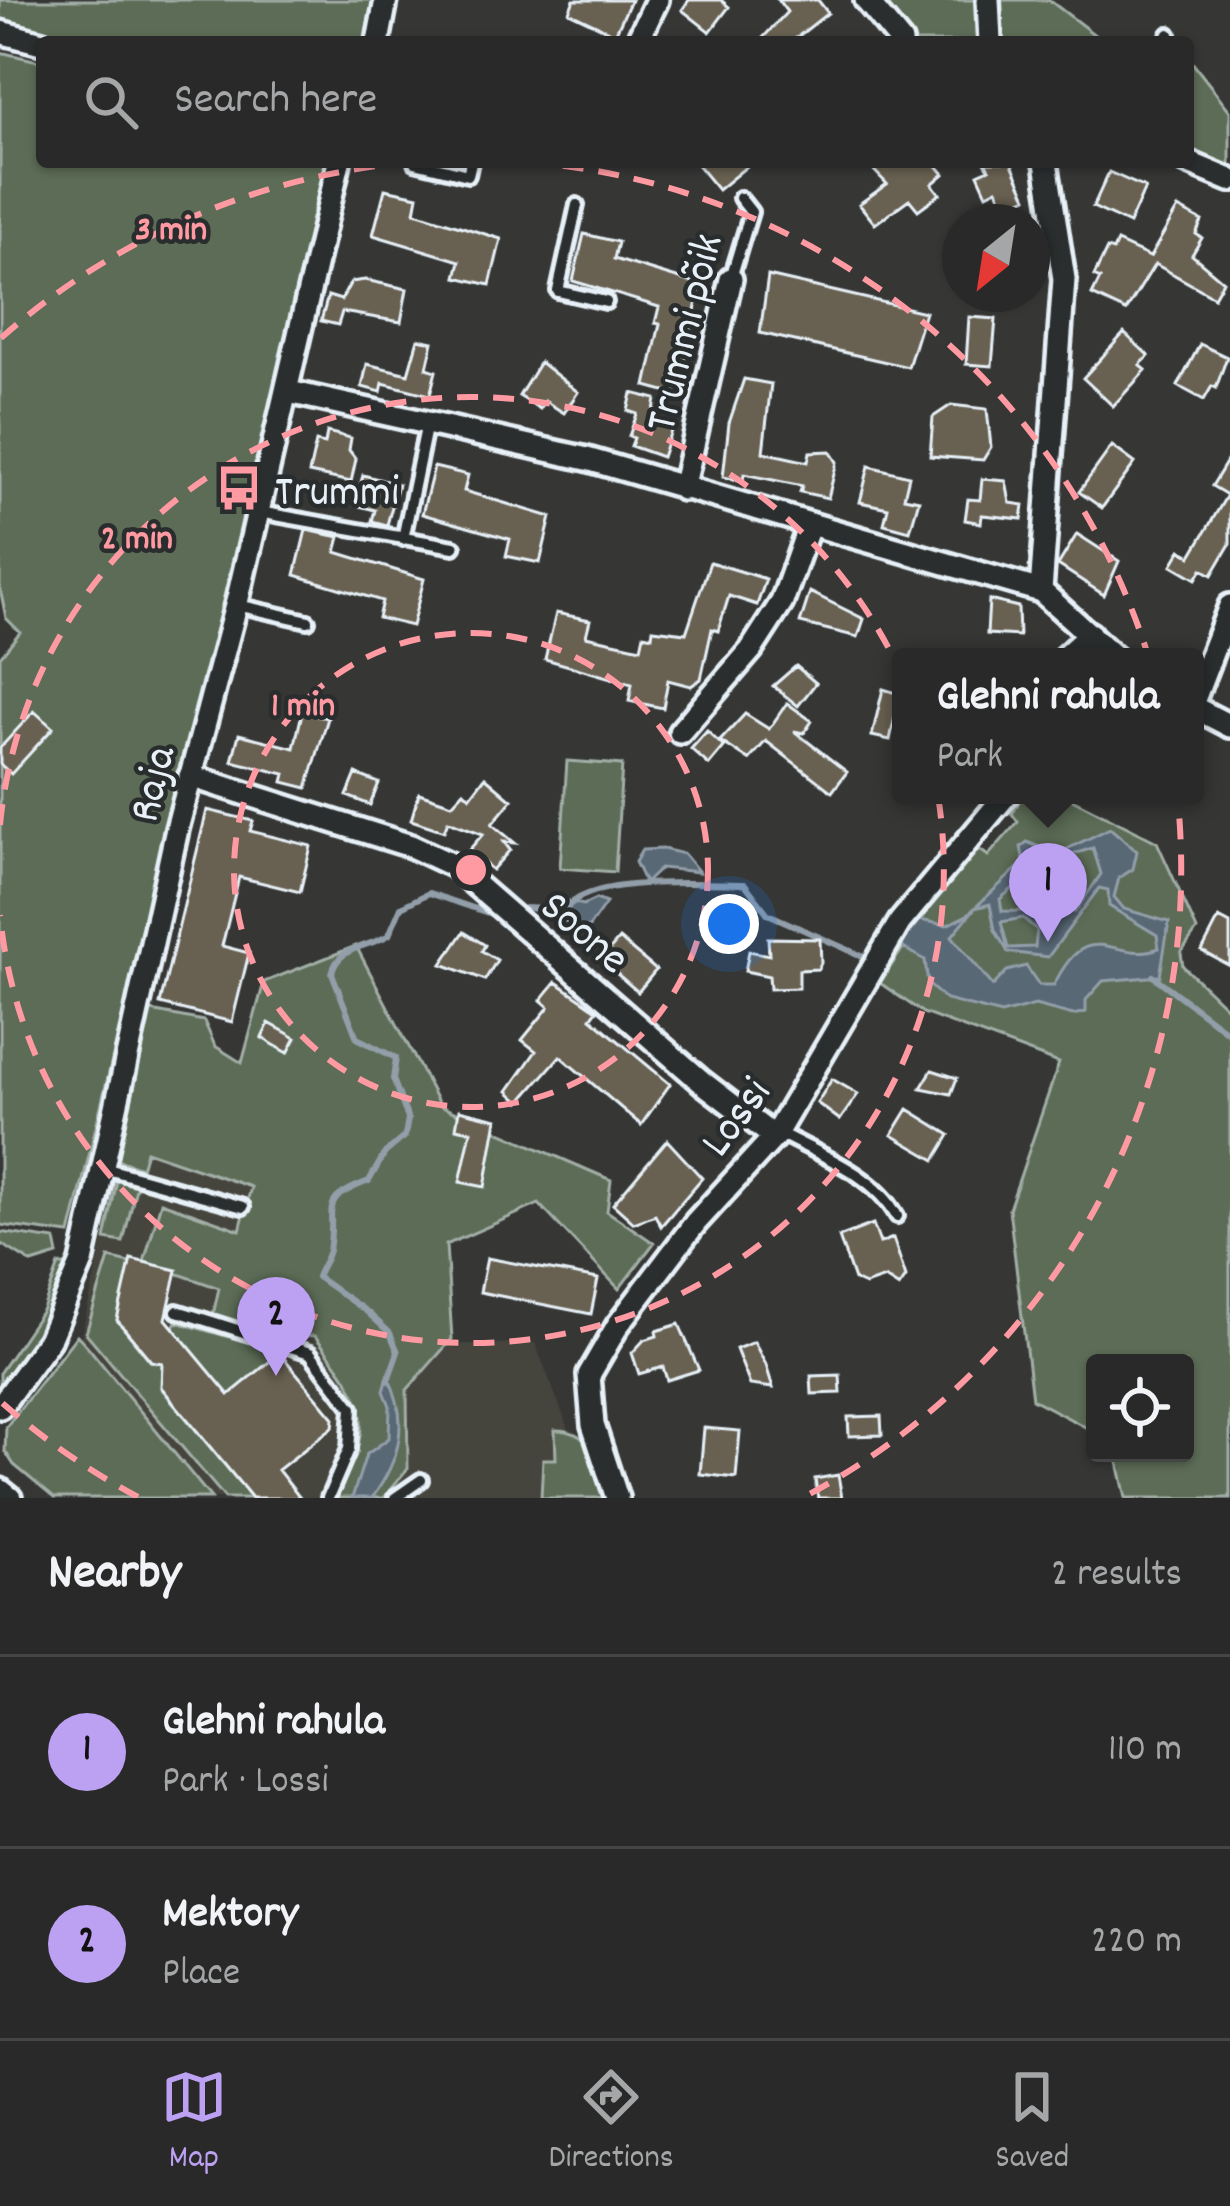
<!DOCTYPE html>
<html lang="en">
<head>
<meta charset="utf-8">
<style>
  body { margin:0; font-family:Dekko,sans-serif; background:#343534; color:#f1f3f6 }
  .controls { position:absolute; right:36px; bottom:36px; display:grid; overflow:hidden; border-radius:12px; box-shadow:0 3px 9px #0004 }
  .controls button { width:108px; height:108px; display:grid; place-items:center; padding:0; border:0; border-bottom:3px solid #444545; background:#282928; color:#f1f3f6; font:60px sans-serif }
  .compass { position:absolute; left:942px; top:204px; width:108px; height:108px; border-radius:50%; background:#282928; box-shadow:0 3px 9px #0004; rotate:210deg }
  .you { position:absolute; left:729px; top:924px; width:42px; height:42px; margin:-30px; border:9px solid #fff; border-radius:50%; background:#1a73e8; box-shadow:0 0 0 18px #1a73e833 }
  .badge { display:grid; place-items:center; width:78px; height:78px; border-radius:50%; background:#bca0f2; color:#111; font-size:39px; font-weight:700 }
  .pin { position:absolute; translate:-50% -99px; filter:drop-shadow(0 3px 6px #0008) }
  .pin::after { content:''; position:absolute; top:63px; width:42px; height:36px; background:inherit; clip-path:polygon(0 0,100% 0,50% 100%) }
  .popup { position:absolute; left:892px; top:648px; width:312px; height:156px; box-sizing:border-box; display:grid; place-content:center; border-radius:12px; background:#282928; filter:drop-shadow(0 3px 9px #0005); font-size:39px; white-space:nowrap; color:#a5a6a8 }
  .popup b { font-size:45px; color:#f1f3f6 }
  .popup::after { content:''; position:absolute; left:50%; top:100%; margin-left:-24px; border:24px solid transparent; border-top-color:#282928 }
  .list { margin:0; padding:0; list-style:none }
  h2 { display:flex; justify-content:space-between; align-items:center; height:156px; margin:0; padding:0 48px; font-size:51px }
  h2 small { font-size:39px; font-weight:400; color:#a5a6a8 }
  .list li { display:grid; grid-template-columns:78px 1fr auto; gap:36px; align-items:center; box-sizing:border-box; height:192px; padding:0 48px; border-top:3px solid #444545 }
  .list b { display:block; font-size:45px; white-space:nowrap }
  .list p { margin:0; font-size:39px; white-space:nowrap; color:#a5a6a8 }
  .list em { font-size:39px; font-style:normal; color:#a5a6a8 }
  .icon { flex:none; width:66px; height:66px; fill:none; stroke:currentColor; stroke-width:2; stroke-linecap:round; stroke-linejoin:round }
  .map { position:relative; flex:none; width:1230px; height:1498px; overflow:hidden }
  .search { position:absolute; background:#282928; box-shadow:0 3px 9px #0004; left:36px; right:36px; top:36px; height:132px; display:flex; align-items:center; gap:30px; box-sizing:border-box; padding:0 42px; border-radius:12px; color:#a5a6a8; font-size:45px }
  .sheet { height:540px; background:#282928 }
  nav { display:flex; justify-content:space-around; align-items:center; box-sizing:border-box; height:168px; border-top:3px solid #444545; background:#282928; font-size:33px; color:#a5a6a8 }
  nav a { display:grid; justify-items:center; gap:6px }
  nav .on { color:#bca0f2 }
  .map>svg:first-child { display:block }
  .built { fill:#45443d }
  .green { fill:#5b6c56; stroke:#a2aea7; stroke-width:3 }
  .water { fill:#596775; stroke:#929ea9; stroke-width:3; fill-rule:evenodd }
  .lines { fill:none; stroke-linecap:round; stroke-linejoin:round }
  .stream { stroke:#929ea9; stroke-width:6 }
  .building { fill:#686151; stroke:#e8f1f8; stroke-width:3 }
  .service-casing { stroke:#e8f1f8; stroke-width:20 }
  .minor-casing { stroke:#e8f1f8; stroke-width:30 }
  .service { stroke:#2a2d2e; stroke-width:10 }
  .minor { stroke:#2a2d2e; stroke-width:21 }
  .ring { fill:none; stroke:#ff9aa2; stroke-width:6; stroke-dasharray:21 15 }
  .labels { text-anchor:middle; stroke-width:9; stroke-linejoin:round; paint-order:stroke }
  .street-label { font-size:45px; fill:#e8f1f8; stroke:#2a2d2e }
  .poi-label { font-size:45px; fill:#e8f1f8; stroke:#2a2d2e; text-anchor:start }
  .centre { fill:#ff9aa2; stroke:#2a2d2e; stroke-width:6 }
  .ring-label { font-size:36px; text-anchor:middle; font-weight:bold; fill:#ff9aa2; stroke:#2a2d2e; stroke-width:9; stroke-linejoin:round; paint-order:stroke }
</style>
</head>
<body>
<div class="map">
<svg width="1230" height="1498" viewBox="0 0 1230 1498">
  <rect width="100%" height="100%" fill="#363735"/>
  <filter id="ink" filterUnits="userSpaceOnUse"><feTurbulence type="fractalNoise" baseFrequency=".00833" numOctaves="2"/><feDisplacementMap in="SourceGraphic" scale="24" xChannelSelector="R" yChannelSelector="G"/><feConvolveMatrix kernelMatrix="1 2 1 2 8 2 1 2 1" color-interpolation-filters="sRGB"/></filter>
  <g filter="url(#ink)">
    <path class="built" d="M146 1148 257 1186 366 1346 535 1343 596 1498H211L80 1340 123 1156Z"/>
    <path class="green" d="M0 0H386L378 42H97L0 24Z
      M874 0H983L985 42H911Z
      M1001 0H1049L1104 42H1001Z
      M0 52 42 62V162H329L70 1234 0 1225V657L20 632 6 618 0 588Z
      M1188 57 1230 111V170L1188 158Z
      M567 761 622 765 615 872 560 868Z
      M1023 795H1064L1157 842 1197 930 1181 953 1183 966 1230 1011V1498H1126L1116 1453H1185V1363H1095V1432L1032 1399 1009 1209 1059 1063 923 1013 880 983 928 910 979 849 988 856 1018 822 1012 814Z
      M356 946 440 1106 611 1180 607 1211 654 1243 619 1289 539 1204 446 1245 452 1339 407 1390 408 1468 383 1498H336C376 1417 368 1405 315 1336L271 1334 213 1315 219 1288 144 1262 161 1202 240 1230 251 1187 146 1151 141 1168 118 1160 151 1011 204 1021 215 1046 242 1063 264 982Z
      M117 1180 137 1184 123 1242 105 1239Z
      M0 1232 55 1240 58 1255 32 1263 0 1243Z
      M109 1258 130 1263 117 1320 150 1361 160 1357 172 1371 161 1388 252 1498H225L86 1333Z
      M59 1265H68L40 1332 0 1389V1372L43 1309Z
      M177 1322 271 1349 274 1358 229 1395 172 1327Z
      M77 1335 88 1347 211 1498H54L14 1465 5 1451 6 1427Z
      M555 1430C595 1429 598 1467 607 1498H541L543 1459H556Z"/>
    <path class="water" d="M1110 828 1137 851 1133 869 1119 878 1114 897 1124 909 1169 922 1160 976 1103 981 1086 1000V1012L1073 1015 1035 1005 1001 1014 946 1000 928 984 925 960 899 945 918 920 947 925 967 915 1024 862 1021 847 1027 842 1049 851 1065 850ZM1093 848 1101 874 1075 912 1002 911 1000 899 1042 864ZM1099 888 1108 890 1109 906 1157 935 1159 948C1115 965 1089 912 1054 985H1039L1026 966 1007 971 993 986 952 936 975 908 990 904 995 930 1008 952 1048 957ZM1023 918 1037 930 1035 947 1008 948 1001 922Z
      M663 849 684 854 699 872 661 868 645 883 635 862 642 850Z
      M596 899 606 903 589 927 577 930 561 918 569 901 583 905Z
      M388 1377C410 1421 400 1460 372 1498H352L366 1455 389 1438 390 1406 384 1391Z"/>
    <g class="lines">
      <path class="stream" d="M525 908 566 910C585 875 705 884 745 884L768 914 862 956
        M1153 976 1230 1034
        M388 1380 398 1352 390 1333 367 1312 317 1277C320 1268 327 1259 329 1250 337 1207 316 1201 369 1181L385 1153 405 1136 408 1119 393 1079 396 1058 357 1038 332 973C338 946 368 948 389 935L401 907 429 893 491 914"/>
    </g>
    <path class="building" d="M574 0H631L615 34 569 12Z
      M689 0H721L729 7 710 32 682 10Z
      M778 0H818L828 13 791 42H759L787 12Z
      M695 162H752L718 190Z
      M866 162H934L944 174 932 184 940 194 918 210 909 199 875 224 859 204 887 184Z
      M985 162H1011L1027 197 1006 207 997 189 987 194 978 174 989 169Z
      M1109 172 1145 188 1129 224 1093 207Z
      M385 189 418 196 415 212 501 239 490 285 456 277 460 261 373 235Z
      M1178 208 1202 221 1196 234 1202 238 1192 255 1223 281 1214 297 1155 264 1126 311 1092 295 1100 279 1094 276 1107 249 1113 251 1117 242 1150 257Z
      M584 234 618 242 614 259 700 285 681 386 672 393 646 386 660 324 655 323 659 307 573 281Z
      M768 276 925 312 908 367 760 333Z
      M365 280 407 289 401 322 342 312 338 325 321 321 328 296 341 300 351 282Z
      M969 317 996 319 992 366 966 364Z
      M1124 333 1149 356 1140 365 1146 370 1113 406 1083 378Z
      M418 339 433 342 427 368 436 371 430 395 383 383 381 392 362 387 367 364 408 374Z
      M1200 344 1227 357 1216 388 1212 386 1204 400 1178 386Z
      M540 362 578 392 564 413 545 401 540 409 519 396Z
      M744 379 771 384 763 452 808 462 810 452 830 451 837 462 828 498 800 492 802 486 744 474 743 481 723 477 729 423Z
      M632 393 656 399 652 421 672 428 662 457 631 446 634 438 629 436 637 414 628 411Z
      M951 405 987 409 991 447 983 460 930 456 933 417Z
      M327 432 351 438 349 450 356 459 351 482 309 473 316 442 325 444Z
      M1112 446 1135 463 1102 508 1079 492Z
      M1230 456V544L1212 575 1202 569 1196 579 1172 565 1181 550 1191 556 1227 495 1212 486Z
      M869 466 909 476 904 497 919 500 910 531 884 524 888 508 860 502Z
      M434 467 468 475 464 491 551 517 540 563 506 556 510 539 422 514Z
      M363 475 398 484 387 525 372 521 375 510 355 505Z
      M982 479 1006 481 1010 503 1024 505 1022 519 982 515 981 523 965 520 968 499 980 500Z
      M306 530 340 537 336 552 424 579 412 626 378 618 382 601 295 575Z
      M1077 534 1119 561 1104 595 1058 565Z
      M710 562 766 579 757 605 729 596 718 631 712 629 701 679 691 686 668 680 663 708 629 701 632 684 545 659 556 613 590 620 586 636 641 648 644 634 652 636 653 629 686 633Z
      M810 592 864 619 858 637 800 623Z
      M989 600 1018 607 1019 636 987 634Z
      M796 666 816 683 798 706 773 686Z
      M883 689 900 694 890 740 872 736Z
      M787 703 812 721 804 733 794 731 847 772 832 792 766 741 749 760 720 741 745 714 769 729Z
      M34 711 53 728 11 774 0 764V748Z
      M302 713 328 718 307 788 283 782 285 774 232 761 239 734 294 748Z
      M707 731 724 747 709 765 691 749Z
      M356 774 379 783 370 805 347 796Z
      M485 777 512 800 492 824 515 843 504 842 510 850 492 870 469 850 483 834 448 821 444 831 411 820 419 793 452 804 464 791 470 797Z
      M207 810 253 821 250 831 311 846 300 892 239 877 222 946 249 953 232 1022 160 1004Z
      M1219 918 1230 924V966L1202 951Z
      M464 932 485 945 482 951 497 960 485 980 442 964Z
      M768 938 820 939 821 963 818 969 799 970V988L770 989 769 976 745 971 749 951 769 955Z
      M619 939 656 970 638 992 601 960Z
      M556 982 597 1010 591 1018 670 1084 641 1125 560 1056 520 1102 508 1091 536 1051 522 1040 549 1007 541 1000Z
      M269 1023 296 1038 288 1053 262 1038Z
      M932 1070 957 1078 951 1094 921 1088Z
      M832 1079 858 1094 840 1120 817 1103Z
      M908 1109 950 1135 935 1160 892 1135Z
      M459 1110 497 1119 485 1187 460 1182 471 1131 456 1128Z
      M667 1140 702 1178 661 1226 655 1215 634 1223 613 1204Z
      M873 1224 880 1243 893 1238 906 1277 899 1287 885 1278 865 1285 854 1280 839 1237Z
      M487 1258 598 1279 591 1314 480 1292Z
      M131 1259 177 1270 166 1319 229 1395 274 1358H284L334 1418 333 1427 278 1470 300 1498H252L161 1387 162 1363 151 1361 117 1320Z
      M679 1324 699 1370 667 1380 663 1367 639 1374 632 1353 644 1340 657 1336 656 1331Z
      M754 1342 766 1365 773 1388 750 1385 736 1349Z
      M840 1375 841 1393 812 1394 811 1376Z
      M881 1416 882 1435 849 1436 848 1417Z
      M704 1428 740 1431 736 1478 700 1474Z
      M838 1475 842 1498H818L815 1479Z"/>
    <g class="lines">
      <g class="service-casing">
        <path id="service" d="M1165 42 1169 34
          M415 162 468 175 471 162
          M577 205 558 291 606 302
          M731 278 751 212 740 198
          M259 512 454 547
          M403 539 427 423
          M237 605 308 621
          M774 1137H787C826 1157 876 1177 897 1216
          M104 1168 243 1207
          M177 1311 310 1353 352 1408 349 1449 328 1498
          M395 1498 421 1480"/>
      </g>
      <g class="minor-casing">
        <path id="minor" d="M866 0 901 42
          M988 0 990 42
          M0 32 42 43
          M378 42 386 0
          M637 42 657 0
          M1187 162 1230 180
          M289 392 587 459 1041 591 1114 657
          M683 489 731 279
          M1041 591 1064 279 1046 162
          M1065 657 1090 634
          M1195 697 1230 606
          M1195 708 1230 726
          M680 732 751 650 782 602 809 526
          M190 776 411 846 454 866 702 1082 774 1137
          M0 1407 49 1340 82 1262 177 829 238 598 339 162
          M0 1490 10 1498
          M617 1498 593 1425 589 1375 618 1325 696 1222 774 1137 900 922 1006 795"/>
      </g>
      <use href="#service" class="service"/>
      <use href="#minor" class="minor"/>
    </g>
  </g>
  <g class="ring">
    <circle cx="471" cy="870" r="237"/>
    <path d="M0 825A473 473 0 1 1 0 915"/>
    <path d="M138 1497A710 710 0 0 1 1 1402M1 338A710 710 0 0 1 415 162M527 162A710 710 0 0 1 804 1497"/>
  </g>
  <defs>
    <g id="bus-bare" transform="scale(3.6)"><path d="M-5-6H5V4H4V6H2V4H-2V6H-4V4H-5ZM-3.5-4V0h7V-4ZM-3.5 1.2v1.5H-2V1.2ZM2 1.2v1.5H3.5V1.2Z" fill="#ff9aa2" stroke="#2a2d2e" stroke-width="2.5" paint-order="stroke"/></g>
  </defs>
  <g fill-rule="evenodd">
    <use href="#bus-bare" x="239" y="488"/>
  </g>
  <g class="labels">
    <g class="street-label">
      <text transform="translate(681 332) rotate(-76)" y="16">Trummi põik</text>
      <text transform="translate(149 783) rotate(-76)" y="16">Raja</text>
      <text transform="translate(587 930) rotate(41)" y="16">Soone</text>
      <text transform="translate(733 1115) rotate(-53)" y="16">Lossi</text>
    </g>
    <g class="poi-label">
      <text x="275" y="504">Trummi</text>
    </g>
  </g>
  <circle cx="471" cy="870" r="18" class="centre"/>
  <g class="ring-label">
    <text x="171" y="239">3 min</text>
    <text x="137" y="548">2 min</text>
    <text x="303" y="715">1 min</text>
  </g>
</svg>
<div class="controls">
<button><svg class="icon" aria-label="locate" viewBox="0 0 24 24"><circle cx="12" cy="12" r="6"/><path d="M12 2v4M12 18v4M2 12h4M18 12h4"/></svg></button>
</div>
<svg class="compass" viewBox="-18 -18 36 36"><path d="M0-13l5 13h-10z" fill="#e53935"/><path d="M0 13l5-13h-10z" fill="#a5a6a8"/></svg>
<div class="you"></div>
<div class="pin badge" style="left:1048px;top:942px">1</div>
<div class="popup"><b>Glehni rahula</b>Park</div>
<div class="pin badge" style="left:276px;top:1376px">2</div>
<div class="search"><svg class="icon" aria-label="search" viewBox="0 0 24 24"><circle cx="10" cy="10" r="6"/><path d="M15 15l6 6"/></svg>Search here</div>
</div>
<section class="sheet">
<h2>Nearby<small>2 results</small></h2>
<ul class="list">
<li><span class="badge">1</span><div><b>Glehni rahula</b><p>Park · Lossi</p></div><em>110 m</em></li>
<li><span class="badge">2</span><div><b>Mektory</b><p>Place</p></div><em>220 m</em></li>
</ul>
</section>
<nav>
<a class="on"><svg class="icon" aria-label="map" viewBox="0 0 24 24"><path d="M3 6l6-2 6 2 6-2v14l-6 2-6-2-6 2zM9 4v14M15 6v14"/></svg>Map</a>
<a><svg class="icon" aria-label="directions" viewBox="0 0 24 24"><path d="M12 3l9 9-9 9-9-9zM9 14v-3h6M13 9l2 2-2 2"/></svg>Directions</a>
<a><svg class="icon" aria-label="saved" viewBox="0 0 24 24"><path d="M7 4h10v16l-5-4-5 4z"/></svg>Saved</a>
</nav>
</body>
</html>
